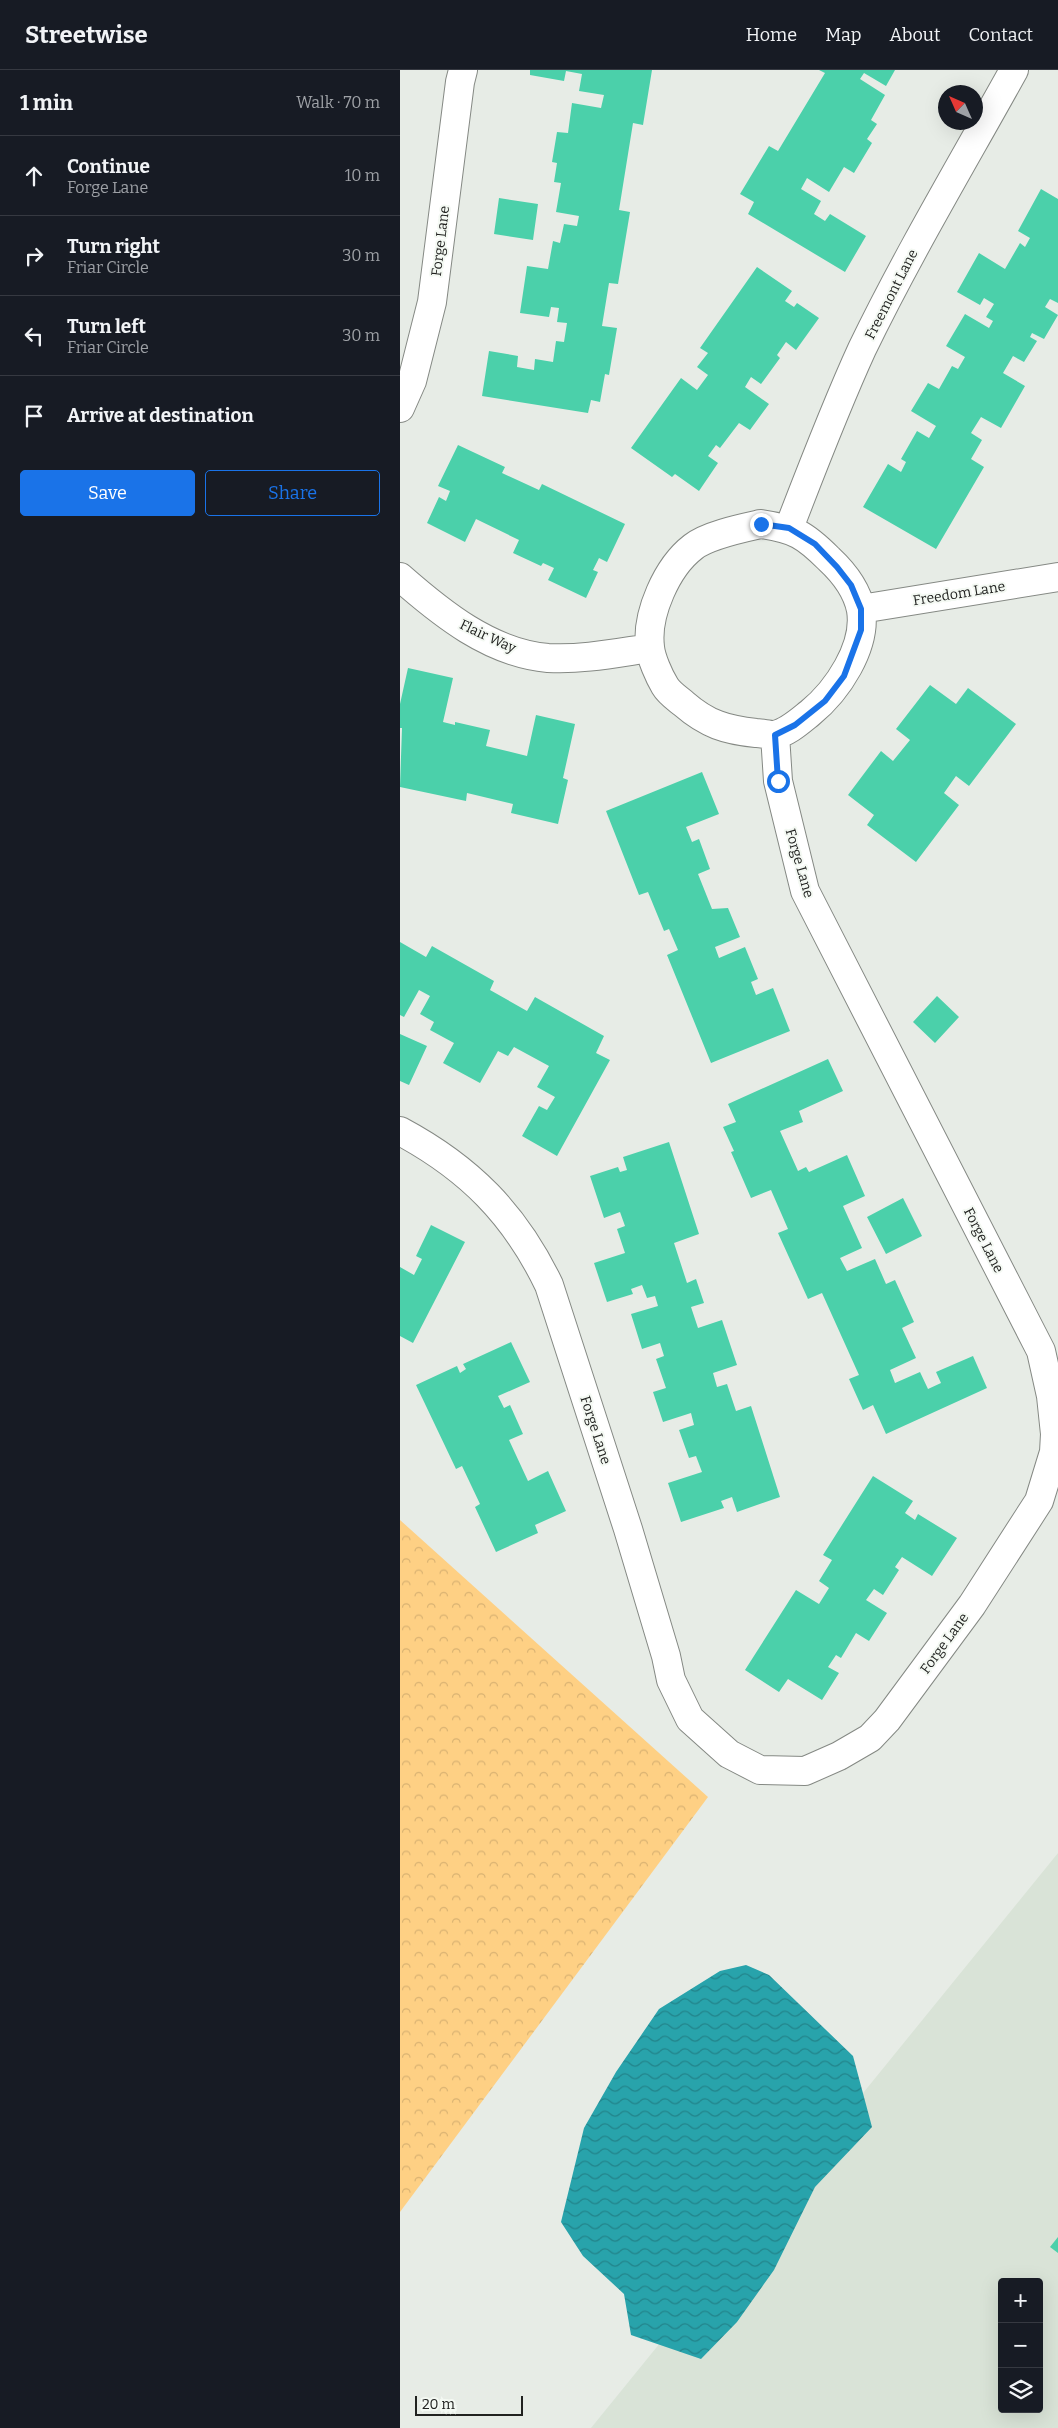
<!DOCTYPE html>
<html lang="en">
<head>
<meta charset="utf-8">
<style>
  body { margin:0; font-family:Bitter,serif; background:#20242c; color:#f1f3f6 }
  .controls { position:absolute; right:15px; bottom:15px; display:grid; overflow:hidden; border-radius:5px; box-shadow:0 5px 20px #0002 }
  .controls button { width:45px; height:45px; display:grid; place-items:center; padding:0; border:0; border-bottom:1px solid #363941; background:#171b24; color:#f1f3f6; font:25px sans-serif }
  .compass { position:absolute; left:538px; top:15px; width:45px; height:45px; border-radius:50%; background:#171b24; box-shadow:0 5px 20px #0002; rotate:315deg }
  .scale { position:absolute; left:15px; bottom:12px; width:108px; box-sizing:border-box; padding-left:5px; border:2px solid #212220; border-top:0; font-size:14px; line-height:18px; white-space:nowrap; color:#212220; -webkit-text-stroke:4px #f4f9f3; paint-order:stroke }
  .stop { position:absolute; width:15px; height:15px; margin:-11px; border:4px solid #1a73e8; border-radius:50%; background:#fff }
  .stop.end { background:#1a73e8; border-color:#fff; box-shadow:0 1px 5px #0008 }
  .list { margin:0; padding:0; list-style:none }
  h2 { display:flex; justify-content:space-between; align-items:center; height:65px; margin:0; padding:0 20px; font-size:21px }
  h2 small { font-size:16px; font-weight:400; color:#9ea1a6 }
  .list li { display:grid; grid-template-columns:32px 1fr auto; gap:15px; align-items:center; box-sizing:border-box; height:80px; padding:0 20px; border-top:1px solid #363941 }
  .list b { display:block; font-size:19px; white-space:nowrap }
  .list p { margin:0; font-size:16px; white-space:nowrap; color:#9ea1a6 }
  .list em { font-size:16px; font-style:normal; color:#9ea1a6 }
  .actions { display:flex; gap:10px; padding:15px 20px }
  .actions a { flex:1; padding:11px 0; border:1px solid #1a73e8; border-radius:5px; text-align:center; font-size:18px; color:#1a73e8 }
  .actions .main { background:#1a73e8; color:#fff }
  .icon { flex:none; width:28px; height:28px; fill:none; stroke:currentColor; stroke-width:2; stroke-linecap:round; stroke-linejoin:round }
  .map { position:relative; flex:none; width:658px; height:2358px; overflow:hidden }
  header { display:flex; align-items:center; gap:30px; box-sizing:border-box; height:70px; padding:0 25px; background:#171b24; border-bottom:1px solid #363941 }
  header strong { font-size:24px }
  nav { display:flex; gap:28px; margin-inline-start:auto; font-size:18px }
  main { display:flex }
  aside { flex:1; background:#171b24 }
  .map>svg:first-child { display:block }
  .built { fill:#d9e3d7; fill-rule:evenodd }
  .forest { fill:url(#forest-crowns) }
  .water { fill:url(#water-waves) }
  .building { fill:#4bd0aa }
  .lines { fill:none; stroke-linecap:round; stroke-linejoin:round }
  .minor-casing { stroke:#858984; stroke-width:30 }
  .minor { stroke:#fff; stroke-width:28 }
  .route { stroke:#1a73e8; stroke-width:6 }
  .labels { text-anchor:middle; stroke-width:4; stroke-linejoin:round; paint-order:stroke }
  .street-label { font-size:14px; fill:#212220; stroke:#f4f9f3 }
</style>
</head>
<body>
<header>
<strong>Streetwise</strong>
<nav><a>Home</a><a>Map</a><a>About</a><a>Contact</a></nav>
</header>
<main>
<aside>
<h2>1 min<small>Walk · 70 m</small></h2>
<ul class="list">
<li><svg class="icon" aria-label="ahead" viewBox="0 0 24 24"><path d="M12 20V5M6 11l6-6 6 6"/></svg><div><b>Continue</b><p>Forge Lane</p></div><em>10 m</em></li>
<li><svg class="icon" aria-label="right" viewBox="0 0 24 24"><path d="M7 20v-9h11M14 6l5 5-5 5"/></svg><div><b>Turn right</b><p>Friar Circle</p></div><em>30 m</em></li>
<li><svg class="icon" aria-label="left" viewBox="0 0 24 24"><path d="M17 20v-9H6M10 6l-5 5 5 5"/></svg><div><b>Turn left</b><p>Friar Circle</p></div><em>30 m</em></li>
<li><svg class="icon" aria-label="arrive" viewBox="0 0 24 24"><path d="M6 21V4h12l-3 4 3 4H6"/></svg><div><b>Arrive at destination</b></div></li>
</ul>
<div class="actions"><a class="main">Save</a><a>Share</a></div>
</aside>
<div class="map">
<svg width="658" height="2358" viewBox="0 0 658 2358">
  <defs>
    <pattern id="forest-crowns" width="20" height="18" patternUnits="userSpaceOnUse" patternTransform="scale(1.25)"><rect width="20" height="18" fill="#fed084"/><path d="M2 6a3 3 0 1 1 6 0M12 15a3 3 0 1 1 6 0" fill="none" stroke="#d9b272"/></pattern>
    <pattern id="water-waves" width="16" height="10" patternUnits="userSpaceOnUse" patternTransform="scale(1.25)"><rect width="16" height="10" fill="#28a3ab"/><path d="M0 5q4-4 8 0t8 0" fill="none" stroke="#22848b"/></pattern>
  </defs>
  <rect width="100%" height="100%" fill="#e7ece6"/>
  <path class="built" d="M658 1783V2358H191ZM602 2212H639V2339H602Z"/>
  <path class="forest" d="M0 1450 308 1727 0 2142Z"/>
  <path class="water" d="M346 1895 369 1905 453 1986 472 2057 415 2117 374 2200 337 2252 301 2289 231 2265 224 2224 183 2186 161 2152 184 2058 216 2002 259 1939 320 1901Z"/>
  <path class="building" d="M130 0H252L243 55 233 53 219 140 230 142 218 214 209 213 202 256 217 258 209 305 205 304 200 332 191 330 188 343 82 326 89 281 118 286 117 297 134 300 135 289 153 292 156 271 164 272 167 253 157 252 159 238 151 237 149 247 120 243 127 196 148 199 153 171 160 173 164 154 177 156 179 146 156 142 161 113 154 112 157 93 152 92 157 62 168 63 172 33 201 38 204 25 179 21 182 4 166 1 164 11 130 5Z
    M419 0H495L486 16 464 3 460 9 485 25 471 50 477 54 467 69 472 73 454 103 444 97 429 122 407 108 401 119 421 131 414 144 425 151 430 144 466 166 445 202 348 144 354 132 340 124 369 76 378 81 425 3Z
    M641 119 658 129V233L650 229 645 237 658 245 644 269 632 263 630 267 637 271 624 292 613 286 603 303 625 316 601 358 581 347 571 363 582 370 571 389 584 397 536 479 463 437 488 394 501 402 506 392 501 389 517 361 529 368 536 356 511 341 528 313 539 319 552 296 558 299 565 287 546 276 565 244 589 258 593 251 586 247 594 234 584 228 580 235 557 222 579 183 605 199 620 173 625 177 630 168 618 161Z
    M99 128 138 134 133 170 94 164Z
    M357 197 392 221 385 231 394 237 397 233 419 248 396 280 386 272 377 285 380 288 361 314 351 307 345 317 369 334 350 360 339 353 320 378 316 375 308 386 318 393 299 421 275 404 272 407 231 378 281 308 297 320 308 305 297 297 308 283 300 278Z
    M58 375 105 397 102 403 139 420 142 414 225 454 207 492 199 488 193 500 198 502 186 528 148 510 154 498 143 493 141 496 113 483 119 470 76 449 65 472 27 453 39 427 46 431 50 421 38 416Z
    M8 598 53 608 43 652 55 655V652L90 660 86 676 127 686 136 645 175 654 163 708 168 710 158 754 111 743 113 734 67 723 66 731 0 717 2 658H0V634Z
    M530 615 556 634 568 618 616 654 569 716 556 706 544 723 559 735 516 792 467 755 474 745 448 725 481 681 493 691 510 670 496 659Z
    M302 702 319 744 286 757 292 772 299 769 310 799 298 804 312 839 328 838 340 867 315 877 319 888 345 877 358 909 351 912 356 925 373 918 390 961 311 993 267 885 278 880 269 859 264 861 248 822 239 825 206 741Z
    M0 872 26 887 32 876 94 911 90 920 127 941 135 927 204 966 196 983 210 990 157 1086 122 1066 139 1036 147 1040 155 1027 137 1017 149 996 114 977 108 986 98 981 80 1013 43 993 54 973 30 960 34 952 20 944 30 926 19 920 4 947 0 945Z
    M537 926 559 947 535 973 513 952Z
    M0 964 27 976 9 1015 0 1011Z
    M428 989 443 1021 399 1041 403 1052 380 1061 398 1101 406 1097 409 1102 447 1085 465 1126 443 1136 462 1178 440 1188 447 1201 475 1189 486 1214 495 1210 514 1252 502 1258 516 1288 490 1300 495 1313 520 1302 528 1319 541 1313 536 1302 573 1286 587 1318 486 1364 473 1335 463 1340 449 1309 459 1305 422 1223 408 1229 378 1163 388 1159 371 1120 351 1128 331 1082 334 1081 323 1057 336 1052 328 1034Z
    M269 1072 299 1164 274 1173 287 1213 296 1209 304 1233 291 1237 298 1258 322 1250 337 1295 313 1303 317 1317 327 1314 336 1341 351 1336 380 1427 337 1442 332 1427 321 1431 324 1438 281 1452 268 1413 302 1402 296 1386 289 1388 279 1360 294 1355 291 1343 263 1352 253 1322 266 1318 256 1289 264 1286 260 1273 242 1279 231 1244 258 1236 255 1226 247 1228 242 1215 231 1219 233 1224 207 1232 194 1193 225 1183 217 1159 225 1156 220 1142 204 1148 190 1106 218 1097 220 1102 227 1100 223 1087Z
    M503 1128 522 1166 486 1184 467 1147Z
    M31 1155 65 1172 13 1273 0 1266V1197L14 1205 22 1189 16 1186Z
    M111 1272 130 1312 98 1326 104 1338 110 1335 123 1364 109 1370 128 1411 148 1401 166 1441 135 1455 138 1463 96 1482 75 1437 80 1434 62 1396 56 1399 16 1315 57 1296 60 1303 66 1299 63 1294Z
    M473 1406 513 1431 505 1443 515 1450 518 1444 557 1468 532 1506 502 1487 495 1497 499 1500 483 1525 474 1519 466 1530 487 1543 469 1571 456 1563 441 1588 436 1585 428 1597 439 1603 422 1630 388 1609 379 1622 345 1600 396 1520 419 1534 429 1518 419 1511 432 1490 423 1485Z
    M658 2167V2183L650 2177Z"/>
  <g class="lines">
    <g class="minor-casing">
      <path id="minor" d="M0 338 12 311 32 232 60 12 63 0
        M361 454C395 459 405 465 429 489 443 502 457 520 461 540 467 577 437 621 410 643 400 651 387 663 374 665 369 665 361 663 356 663 326 660 307 654 284 634 278 629 269 623 265 616 259 606 251 588 250 577 246 544 267 497 293 477 308 465 343 458 361 454Z
        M389 458C412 398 435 338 462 279 508 184 563 92 614 0
        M0 507C41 543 90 583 148 588 182 590 216 583 250 578
        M461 539 658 507
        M0 1061C69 1098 115 1144 149 1215L228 1459 266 1586 271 1610 290 1649 329 1684 360 1700 405 1701 439 1686 470 1668 487 1650 572 1535 639 1431 654 1382 655 1364 651 1326 641 1281 405 821 378 711 375 665"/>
    </g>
    <use href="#minor" class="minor"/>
  </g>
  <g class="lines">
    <path class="route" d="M361 454 389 458 415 474 437 497 451 515 461 539V560L444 606 425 631 395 655 375 665 378 711"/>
  </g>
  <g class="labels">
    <g class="street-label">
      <text transform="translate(40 171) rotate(-83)" y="5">Forge Lane</text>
      <text transform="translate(491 224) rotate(-63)" y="5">Freemont Lane</text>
      <text transform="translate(559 523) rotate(-9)" y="5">Freedom Lane</text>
      <text transform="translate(88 566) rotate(25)" y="5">Flair Way</text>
      <text transform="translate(400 793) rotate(74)" y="5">Forge Lane</text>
      <text transform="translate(584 1170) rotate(63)" y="5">Forge Lane</text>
      <text transform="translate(196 1360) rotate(72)" y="5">Forge Lane</text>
      <text transform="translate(544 1573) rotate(-54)" y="5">Forge Lane</text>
    </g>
  </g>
</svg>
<div class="controls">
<button>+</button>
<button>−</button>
<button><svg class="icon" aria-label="layers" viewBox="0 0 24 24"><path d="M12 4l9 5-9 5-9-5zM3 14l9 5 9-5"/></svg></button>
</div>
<svg class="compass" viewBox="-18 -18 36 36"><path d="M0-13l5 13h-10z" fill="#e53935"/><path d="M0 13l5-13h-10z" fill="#9ea1a6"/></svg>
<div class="scale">20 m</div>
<div class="stop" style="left:378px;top:711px"></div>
<div class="stop end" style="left:361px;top:454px"></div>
</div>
</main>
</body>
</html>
